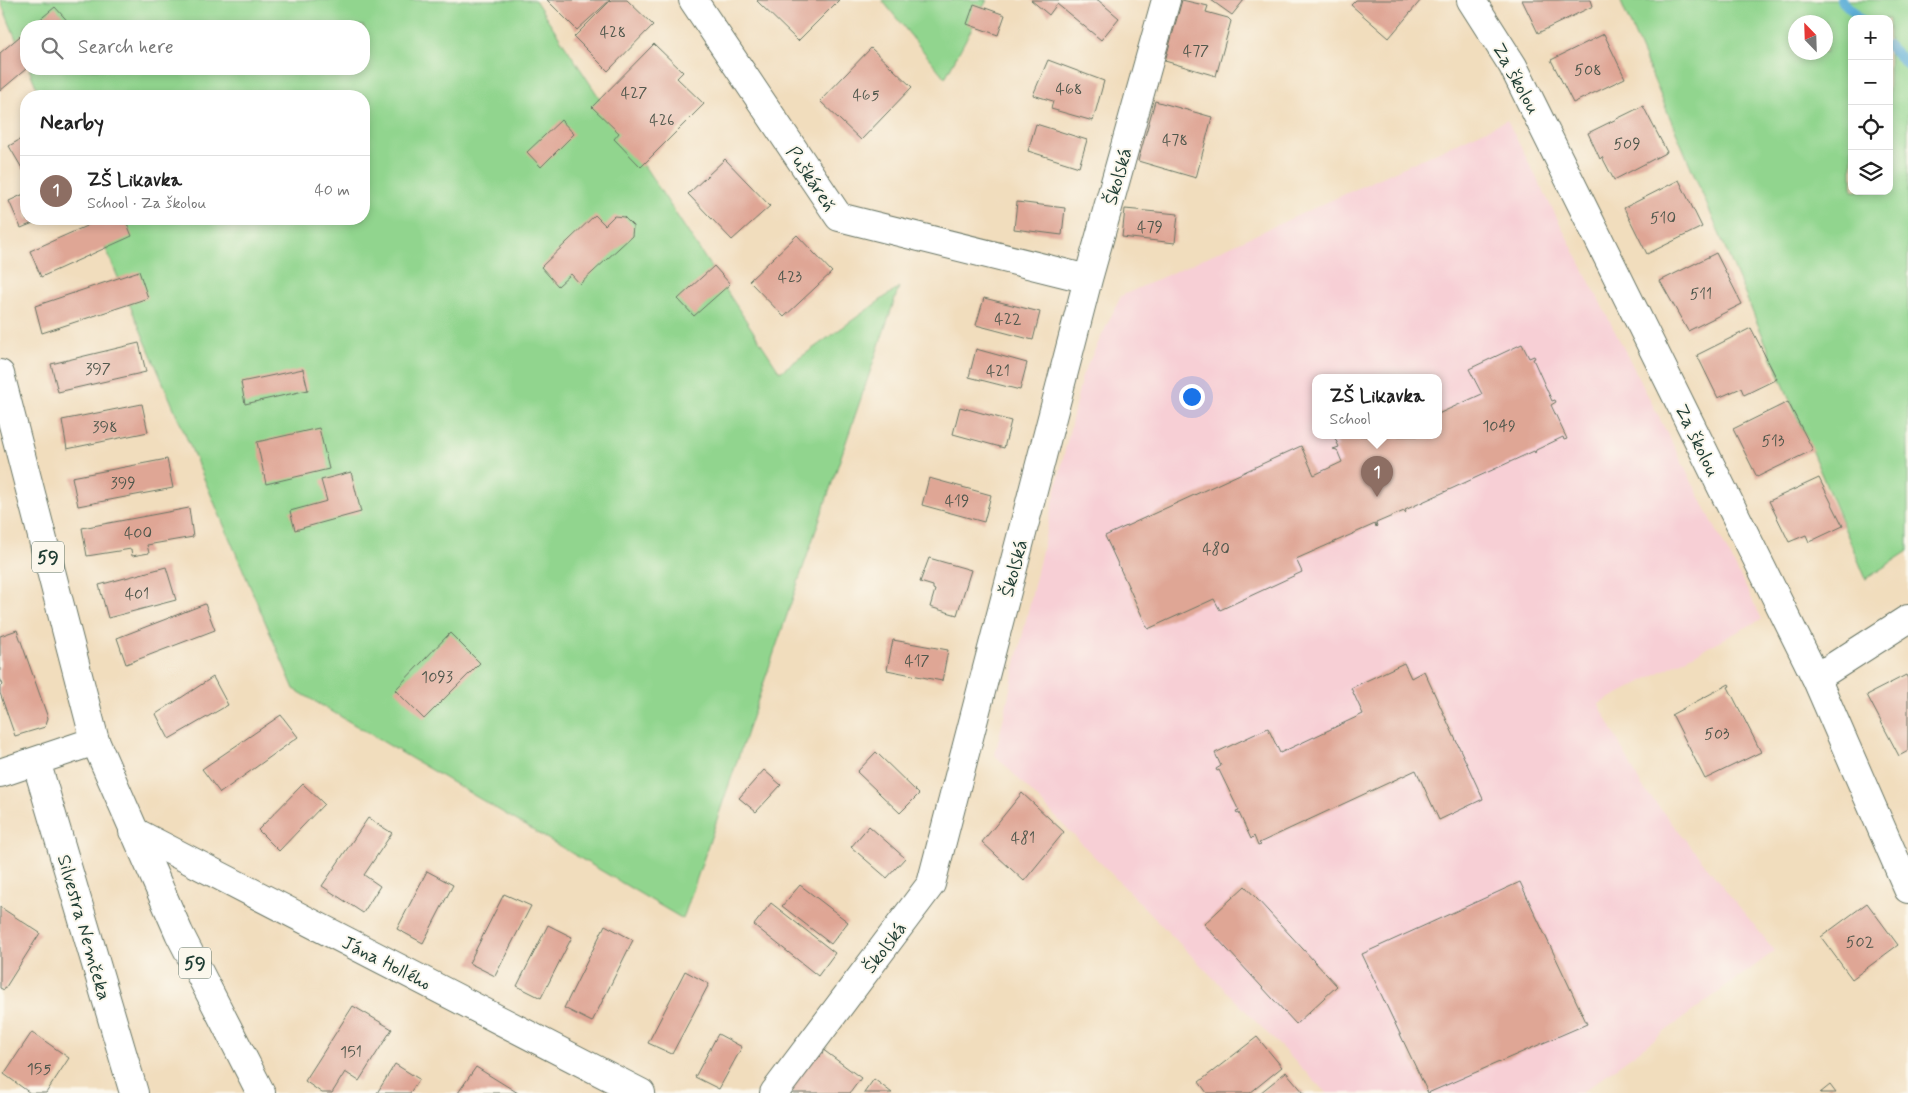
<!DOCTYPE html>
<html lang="en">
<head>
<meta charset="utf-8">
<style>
  body { margin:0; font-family:Mynerve,sans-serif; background:#f6f6f6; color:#222 }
  .controls { position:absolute; right:15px; top:15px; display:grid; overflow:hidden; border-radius:10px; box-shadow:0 2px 8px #0003 }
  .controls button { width:45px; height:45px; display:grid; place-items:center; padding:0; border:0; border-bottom:1px solid #e0e0e0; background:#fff; color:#222; font:25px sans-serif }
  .compass { position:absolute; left:1788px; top:15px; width:45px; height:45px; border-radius:50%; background:#fff; box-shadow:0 2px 8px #0003; rotate:337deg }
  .you { position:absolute; left:1191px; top:396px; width:18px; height:18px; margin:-12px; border:4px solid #fff; border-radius:50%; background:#1a73e8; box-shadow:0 0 0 8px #1a73e833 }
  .badge { display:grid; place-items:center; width:32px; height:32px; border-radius:50%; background:#d93025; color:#fff; font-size:16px; font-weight:700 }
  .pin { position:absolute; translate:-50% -41px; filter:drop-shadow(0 1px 2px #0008) }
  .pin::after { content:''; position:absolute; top:26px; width:18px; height:15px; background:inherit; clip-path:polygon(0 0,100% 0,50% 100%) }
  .popup { position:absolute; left:1312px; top:374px; width:130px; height:65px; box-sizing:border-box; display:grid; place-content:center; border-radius:10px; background:#fff; filter:drop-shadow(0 1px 4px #0005); font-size:16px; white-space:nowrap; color:#767676 }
  .popup b { font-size:19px; color:#222 }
  .popup::after { content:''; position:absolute; left:50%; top:100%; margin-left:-10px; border:10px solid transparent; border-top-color:#fff }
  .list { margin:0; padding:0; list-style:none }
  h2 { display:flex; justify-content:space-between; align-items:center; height:65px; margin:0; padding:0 20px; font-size:21px }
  h2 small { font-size:16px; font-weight:400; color:#767676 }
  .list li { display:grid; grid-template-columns:32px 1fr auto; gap:15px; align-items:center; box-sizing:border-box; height:70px; padding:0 20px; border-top:1px solid #e0e0e0 }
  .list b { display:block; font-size:19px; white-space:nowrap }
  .list p { margin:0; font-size:16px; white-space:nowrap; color:#767676 }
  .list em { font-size:16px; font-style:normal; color:#767676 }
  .icon { flex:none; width:28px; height:28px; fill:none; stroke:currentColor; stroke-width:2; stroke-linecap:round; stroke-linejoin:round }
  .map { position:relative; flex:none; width:1908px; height:1093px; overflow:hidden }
  .search { position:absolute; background:#fff; box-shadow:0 2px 8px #0003; left:20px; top:20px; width:350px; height:55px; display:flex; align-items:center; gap:12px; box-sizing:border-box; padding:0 18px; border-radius:20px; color:#767676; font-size:19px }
  .panel { position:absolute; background:#fff; box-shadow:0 2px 8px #0003; left:20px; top:90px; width:350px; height:135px; border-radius:20px }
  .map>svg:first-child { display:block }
  .built { fill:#f7cfd5; fill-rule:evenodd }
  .green { fill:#91d58e; stroke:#588961; fill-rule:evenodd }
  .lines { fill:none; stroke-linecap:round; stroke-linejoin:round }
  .stream { stroke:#5caed7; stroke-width:10 }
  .building { fill:#dfa695 }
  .street-casing { stroke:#687564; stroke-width:30 }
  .secondary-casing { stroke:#687564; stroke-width:30 }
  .primary-casing { stroke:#687564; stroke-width:30 }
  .street { stroke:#fff; stroke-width:28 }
  .secondary { stroke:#fff; stroke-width:28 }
  .primary { stroke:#fff; stroke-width:28 }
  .labels { text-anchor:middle; stroke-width:4; stroke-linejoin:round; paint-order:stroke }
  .number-label { font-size:16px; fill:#4f574c }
  .shield { fill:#fbf7ec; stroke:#61756b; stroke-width:1 }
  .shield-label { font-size:18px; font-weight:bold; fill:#1f3d34 }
  .street-label { font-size:19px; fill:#1f3d34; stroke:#fbf7ec }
</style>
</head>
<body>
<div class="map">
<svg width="1908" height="1093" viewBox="0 0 1908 1093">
  <rect width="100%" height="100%" fill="#fbf7ec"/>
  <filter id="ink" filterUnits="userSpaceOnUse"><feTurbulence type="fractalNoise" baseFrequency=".02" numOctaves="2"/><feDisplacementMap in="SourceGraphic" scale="10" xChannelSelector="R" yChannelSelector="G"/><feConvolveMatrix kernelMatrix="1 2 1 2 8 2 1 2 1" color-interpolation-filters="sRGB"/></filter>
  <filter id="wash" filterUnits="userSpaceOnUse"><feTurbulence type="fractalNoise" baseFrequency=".0096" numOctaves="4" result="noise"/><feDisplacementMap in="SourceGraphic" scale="20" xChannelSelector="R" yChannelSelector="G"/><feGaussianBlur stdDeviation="1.12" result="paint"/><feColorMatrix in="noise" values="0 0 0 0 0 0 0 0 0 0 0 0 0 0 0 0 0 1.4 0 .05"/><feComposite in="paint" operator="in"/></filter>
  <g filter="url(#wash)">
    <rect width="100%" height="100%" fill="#f1ddbd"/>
    <path class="built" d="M1507 120 1762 619 1599 704 1641 785 1775 951 1581 1093H1326L995 755 1082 376 1121 296ZM1316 378H1438V436H1316Z"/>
    <path class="green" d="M0 0H535L780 372 899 287 683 919 294 689 93 219H364V96H40L29 69H364V26H26V63Z
      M882 0H987L945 78Z
      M1620 0H1908V551L1866 579ZM1852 19H1889V191H1852ZM1796 22H1826V52H1796Z"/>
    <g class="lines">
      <path class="stream" d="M1841 0 1861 19
        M1889 46 1908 65"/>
    </g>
    <g id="blocks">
      <path class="building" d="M547 0H610L577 30Z
        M611 0H627L653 25 608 71 574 37Z
        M758 0H839L798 41 757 1Z
        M1031 0H1098L1119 18 1101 40 1057 4 1049 15Z
        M1182 0 1208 6 1206 12 1228 18 1231 21 1216 76 1165 61Z
        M1211 0H1244L1232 15Z
        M1356 0H1421L1389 38 1351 5Z
        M1522 0H1591L1593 6 1538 33Z
        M974 4 1005 15 998 35 967 24Z
        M55 7 72 26H32Z
        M26 31V69L0 91V53Z
        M1604 34 1625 78 1573 103 1551 60Z
        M654 44 683 72 677 78 704 104 641 167 614 139 619 133 592 107Z
        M871 48 912 87 861 140 820 101Z
        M1048 60 1104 81 1093 121 1051 109 1053 101 1033 95Z
        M1155 101 1212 117 1196 178 1138 161Z
        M1643 106 1667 152 1614 180 1602 157 1600 159 1588 133Z
        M561 120 574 134 541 167 527 152Z
        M1036 124 1087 140 1079 167 1028 151Z
        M26 136V168L23 170 9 146Z
        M725 159 770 206 732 240 688 194Z
        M1679 180 1702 227 1647 254 1624 208Z
        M26 193V219H43L21 228 9 201Z
        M1017 202 1065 208 1062 235 1014 229Z
        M1125 209 1178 214 1175 243 1122 237Z
        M595 215 605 225 614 216 624 217 633 226 632 236 580 284 571 274 558 286 541 267Z
        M102 219H125L132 236 41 277 30 251Z
        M797 235 832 272 784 317 749 281Z
        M1716 253 1742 304 1688 331 1660 281Z
        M714 266 730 284 694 316 678 299Z
        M139 271 148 298 42 333 35 306Z
        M984 298 1040 312 1033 340 976 325Z
        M1751 328 1777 379 1744 395 1741 388 1718 398 1697 355Z
        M139 343 146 372 58 392 51 364Z
        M1522 344 1529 358 1534 356 1535 358 1533 359 1552 401 1555 400 1556 402 1551 405 1567 439 1564 440 1563 437 1536 450 1535 453 1534 451 1405 510 1406 512 1405 513 1404 511 1376 523 1377 526 1376 527 1375 524 1296 559 1302 572 1220 610 1214 599 1148 629 1105 536 1301 446 1314 475 1342 462 1337 450 1333 449 1339 447 1334 436H1438V414L1482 394 1469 369Z
        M976 349 1027 363 1020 390 969 377Z
        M303 369 308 390 245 404 241 382Z
        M1788 402 1813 450 1757 477 1733 429Z
        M142 404 148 432 67 449 62 420Z
        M960 407 1011 421 1004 448 953 434Z
        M319 428 329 469 266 484 257 442Z
        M167 459 173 488 78 506 72 477Z
        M351 472 361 512 295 530 290 511 327 501 321 480Z
        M929 478 991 495 984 522 922 505Z
        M1819 478 1843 526 1809 542 1806 535 1789 542 1769 501Z
        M189 508 193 537 147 545 149 553 132 556 131 549 87 556 82 528Z
        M929 558 971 570 957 615 930 607 935 590 933 589V586L920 582Z
        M166 567 176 600 108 618 99 585Z
        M205 604 215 630 126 664 117 638Z
        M17 630 48 718 45 727 15 736 0 693V686L3 685 0 678V636Z
        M450 633 480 663 424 719 395 690Z
        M893 640 948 650 942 681 887 670Z
        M1404 663 1411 678 1424 671 1483 799 1439 820 1416 770 1259 843 1261 845 1258 846 1254 836 1251 839 1239 813 1237 814 1236 812 1239 811 1219 770 1217 771 1216 769 1221 766 1215 753 1268 728 1280 753 1363 714 1351 688Z
        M1906 675 1908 679V751L1899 756 1867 695Z
        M213 677 228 705 169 739 156 714Z
        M1729 684 1730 686 1728 687 1761 752 1705 779 1673 716 1671 715Z
        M281 715 298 737 220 793 202 769Z
        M876 752 919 794 900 813 857 772Z
        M764 770 781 785 756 812 739 798Z
        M303 784 324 804 279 851 258 830Z
        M1022 793 1064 832 1024 881 982 842Z
        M368 818 392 833 364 875 380 886 363 913 322 886Z
        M869 826 905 858 887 878 851 847Z
        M427 871 453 885 423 943 397 929Z
        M1520 882 1587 1024 1428 1093 1362 954Z
        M800 885 848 922 831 944 782 906Z
        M1245 886 1337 986 1296 1024 1204 924Z
        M504 894 531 906 495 976 469 963Z
        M771 903 835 953 818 976 754 925Z
        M1867 903 1898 945 1852 979 1821 937Z
        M0 907 40 933 4 990 0 988Z
        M548 925 572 937 541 998 517 986Z
        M605 925 633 940 592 1022 564 1008Z
        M685 971 709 984 672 1054 648 1043Z
        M353 1006 392 1029 359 1081 345 1072 332 1093H322L305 1081Z
        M32 1032 69 1058 46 1093H30L4 1074Z
        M718 1034 742 1047 719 1089 695 1077Z
        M1257 1037 1282 1067 1250 1093H1207L1199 1082Z
        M818 1046 861 1078 850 1093H785Z
        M395 1064 419 1079 410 1093H377Z
        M476 1067 518 1093H458Z
        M1286 1072 1304 1093H1260Z
        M874 1079 892 1093H864Z
        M1830 1085 1836 1093H1820Z"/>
    </g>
  </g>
  <g filter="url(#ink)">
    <use href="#blocks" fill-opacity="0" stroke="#687564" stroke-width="1"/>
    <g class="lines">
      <g class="street-casing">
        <path id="street" d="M693 0 839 217 1088 279
          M1471 0 1513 66 1816 678 1908 889
          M1816 678 1908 619
          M36 761 134 1093
          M0 773 95 741
          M774 1093 931 884 1088 279 1166 0"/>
      </g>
      <g class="secondary-casing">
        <path id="secondary" d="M133 831 641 1093"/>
      </g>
      <g class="primary-casing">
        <path id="primary" d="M0 374 95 741 179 933 261 1093"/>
      </g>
      <use href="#street" class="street"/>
      <use href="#secondary" class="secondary"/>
      <use href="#primary" class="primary"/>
    </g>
  </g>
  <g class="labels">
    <g class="number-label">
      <text x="613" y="37">428</text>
      <text x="1196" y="56">477</text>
      <text x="1588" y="75">508</text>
      <text x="1069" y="94">468</text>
      <text x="634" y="98">427</text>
      <text x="866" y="100">465</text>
      <text x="662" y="125">426</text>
      <text x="1175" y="145">478</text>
      <text x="1627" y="149">509</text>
      <text x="1663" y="223">510</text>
      <text x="1150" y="232">479</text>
      <text x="790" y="282">423</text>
      <text x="1701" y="299">511</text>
      <text x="1008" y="324">422</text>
      <text x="98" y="374">397</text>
      <text x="998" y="376">421</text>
      <text x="1499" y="431">1049</text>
      <text x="105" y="432">398</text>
      <text x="1773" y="446">513</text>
      <text x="123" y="488">399</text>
      <text x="957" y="506">419</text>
      <text x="138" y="538">400</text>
      <text x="1216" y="554">480</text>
      <text x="137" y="599">401</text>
      <text x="917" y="666">417</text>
      <text x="437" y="682">1093</text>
      <text x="1717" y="739">503</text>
      <text x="1023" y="843">481</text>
      <text x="1860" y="947">502</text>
      <text x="351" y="1057">151</text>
      <text x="39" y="1074">155</text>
    </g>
    <g class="shield">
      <rect x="32" y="541.5" width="32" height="31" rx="4"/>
      <rect x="179" y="947.5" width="32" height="31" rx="4"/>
    </g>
    <g class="shield-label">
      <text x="48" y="563">59</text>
      <text x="195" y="969">59</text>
    </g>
    <g class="street-label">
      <text transform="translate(1517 78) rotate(61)" y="7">Za školou</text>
      <text transform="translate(1117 176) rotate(-74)" y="7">Školská</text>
      <text transform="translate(812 178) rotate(56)" y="7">Puškáreň</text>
      <text transform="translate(1698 440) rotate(64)" y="7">Za školou</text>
      <text transform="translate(1013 568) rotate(-75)" y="7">Školská</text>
      <text transform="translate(85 927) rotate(74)" y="7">Silvestra Nemčeka</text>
      <text transform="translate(884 947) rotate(-53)" y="7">Školská</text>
      <text transform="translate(387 962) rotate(27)" y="7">Jána Hollého</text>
    </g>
  </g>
</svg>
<div class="controls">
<button>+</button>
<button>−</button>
<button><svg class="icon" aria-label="locate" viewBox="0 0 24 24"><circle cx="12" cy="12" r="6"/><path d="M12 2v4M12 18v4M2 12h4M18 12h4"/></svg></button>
<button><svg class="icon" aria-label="layers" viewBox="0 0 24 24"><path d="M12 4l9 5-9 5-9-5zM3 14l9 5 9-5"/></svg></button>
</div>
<svg class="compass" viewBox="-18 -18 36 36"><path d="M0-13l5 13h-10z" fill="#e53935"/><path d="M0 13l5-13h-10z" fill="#767676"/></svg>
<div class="you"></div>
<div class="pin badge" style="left:1377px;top:497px;background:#8d6e63">1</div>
<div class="popup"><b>ZŠ Likavka</b>School</div>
<div class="search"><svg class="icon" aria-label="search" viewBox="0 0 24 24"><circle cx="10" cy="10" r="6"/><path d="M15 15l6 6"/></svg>Search here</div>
<section class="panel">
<h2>Nearby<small></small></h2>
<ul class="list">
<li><span class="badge" style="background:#8d6e63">1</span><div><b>ZŠ Likavka</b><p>School · Za školou</p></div><em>40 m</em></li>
</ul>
</section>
</div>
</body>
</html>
